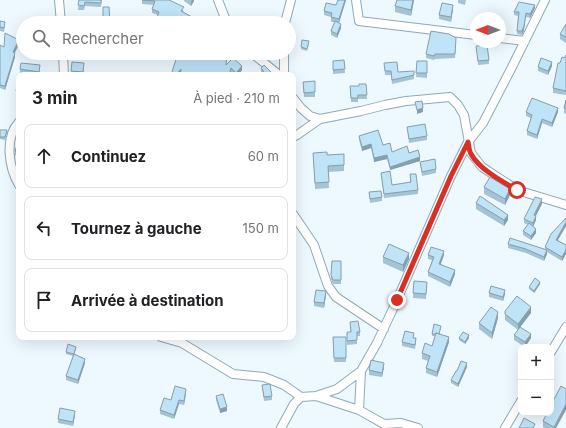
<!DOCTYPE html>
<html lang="fr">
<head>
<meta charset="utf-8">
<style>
  body { margin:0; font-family:Inter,sans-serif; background:#f2f2f2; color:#202124 }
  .controls { position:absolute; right:12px; bottom:12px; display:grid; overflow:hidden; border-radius:8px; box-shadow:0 4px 16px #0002 }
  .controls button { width:36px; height:36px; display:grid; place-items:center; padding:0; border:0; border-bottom:1px solid #e0e0e0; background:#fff; color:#202124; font:20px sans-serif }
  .compass { position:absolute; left:470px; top:12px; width:36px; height:36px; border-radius:50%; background:#fff; box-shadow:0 4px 16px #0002; rotate:270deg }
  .stop { position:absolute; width:12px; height:12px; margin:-9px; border:3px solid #d93025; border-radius:50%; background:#fff }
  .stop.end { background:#d93025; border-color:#fff; box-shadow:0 1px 4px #0008 }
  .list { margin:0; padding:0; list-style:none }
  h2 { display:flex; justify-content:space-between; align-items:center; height:52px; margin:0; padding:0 16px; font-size:17px }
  h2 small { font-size:13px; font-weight:400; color:#757577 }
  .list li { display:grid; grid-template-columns:26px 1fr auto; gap:12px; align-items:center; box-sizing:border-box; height:64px; margin:0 8px 8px; padding:0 8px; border:1px solid #e0e0e0; border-radius:8px }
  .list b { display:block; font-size:15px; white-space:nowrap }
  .list em { font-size:13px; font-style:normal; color:#757577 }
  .icon { flex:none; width:22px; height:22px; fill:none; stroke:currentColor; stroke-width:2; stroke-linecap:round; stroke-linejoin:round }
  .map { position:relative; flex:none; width:566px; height:428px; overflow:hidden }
  .search { position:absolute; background:#fff; box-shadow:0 4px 16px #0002; left:16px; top:16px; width:280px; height:44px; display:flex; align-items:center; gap:10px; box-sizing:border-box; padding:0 14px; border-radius:22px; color:#757577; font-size:15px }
  .panel { position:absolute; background:#fff; box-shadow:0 4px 16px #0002; left:16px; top:72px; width:280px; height:268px; border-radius:8px }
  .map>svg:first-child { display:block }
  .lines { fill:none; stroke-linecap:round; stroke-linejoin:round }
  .minor-casing { stroke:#8ea9b8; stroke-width:10 }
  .minor { stroke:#fff; stroke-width:8 }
  .wall { fill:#a4c3d4 }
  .shaded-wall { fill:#869fad }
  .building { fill:#bfe3f7; stroke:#869fad }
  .route { stroke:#d93025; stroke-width:5 }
</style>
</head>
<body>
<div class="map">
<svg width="566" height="428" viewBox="0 0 566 428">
  <rect width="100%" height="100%" fill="#edf9ff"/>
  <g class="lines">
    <g class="minor-casing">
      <path id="minor" d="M59 0 61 23
        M218 0 227 23
        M356 0 359 21 476 35
        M285 23 291 0
        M500 38 525 41
        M63 53 64 75
        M252 53 279 75
        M284 53V75
        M293 98 301 108 310 116 320 119 361 111 385 105 406 101 450 97 458 105 464 115 471 153 482 167 517 190 566 205
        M19 122C4 138 9 168 19 185
        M293 137 297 135 320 119
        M293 214 314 245 328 286 336 297 384 329
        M161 337 182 343 233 374 264 377 284 385 301 397
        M551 352 566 327
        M316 396 337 389 361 371 377 343 397 300 451 176 468 142 483 123 512 67 545 0
        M359 410 361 371
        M281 428 294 404 301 397 316 396 359 410 384 424 401 423 418 428
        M505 428 521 401"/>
    </g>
    <use href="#minor" class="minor"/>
  </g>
  <path class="wall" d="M79 0H102L101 7 85 6 84 10H78Z
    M142 0H169L184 11 183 12 192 21 190 23H156V20L158 15 152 13V9L154 5 142 4Z
    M184 0H194V1L191 6 184 1Z
    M338 0H346L339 23 341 28 337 38 331 35V31L335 22H331V17L324 15V11L336 5Z
    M397 0H414L411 16 395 12V6Z
    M458 0H466L465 5 458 3Z
    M535 8 530 18 526 17 524 30 522 35 517 34 518 16 514 15V12Z
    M453 9 451 22 439 19V15Z
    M0 21 5 26 4 32 0 31Z
    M566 24V43L560 39V34Z
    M456 42 455 58 435 59 434 60 426 58V54Z
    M309 43 307 51 301 49V47Z
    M19 44 15 53V57L5 90 0 88V45L4 47Z
    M476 46 489 60V64L478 65Z
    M133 53H147L145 59 133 56Z
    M167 53H227L226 65 242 70 238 75H234L231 72 230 75H180V74L179 75H171L177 56H167Z
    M566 55V95L553 93V88L564 58Z
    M344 60 345 73 333 74V61Z
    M417 61H427V78L416 77Z
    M384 63 398 72 414 75V79L392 84 391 75H385Z
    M552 66 548 75 538 71V67Z
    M84 67V75H71V71Z
    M261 68 271 75H263L261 72Z
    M20 69H40L39 75 20 73Z
    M315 81V97H304L303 82Z
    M19 83V95H16V91Z
    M366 84 367 99H358V102H351L350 86H359Z
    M566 100V114L564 113V108Z
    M526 112H558L552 127 542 123 537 139 527 135V131L531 118 526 116Z
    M407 127 427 136V140L409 143Z
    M0 130 7 132 5 140 0 139Z
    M359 136 383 145 392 152 409 153 420 161 390 170 387 159 374 162 371 148 362 151 359 140Z
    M19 142V157L15 155V151Z
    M313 153 327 155 344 154V171L328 172 329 188 315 189Z
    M420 162 436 169V173L422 176Z
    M381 173 392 185 410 182V174L418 190V194L384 198Z
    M484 187 510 195 505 205 484 194Z
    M369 192 382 197V201L370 203Z
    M476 203 508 220 504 226 476 209Z
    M542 204 536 216V220L533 227 536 233 531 240 523 235V231L528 225 524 223V219Z
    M566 226 558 240 566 245V254L562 261 547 252V254L544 261 526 253 508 248V244L545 249V247Z
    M428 255H444L441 264 455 274 450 287 428 276V272L432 260 428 259Z
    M383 257 409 259 403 272 383 263Z
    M332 261H341V284H333L331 279Z
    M414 281 427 286 426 299 413 298Z
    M540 284 534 293 529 289V287Z
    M489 293 505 294 503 301 489 297Z
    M326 295 324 308 314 306V302Z
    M505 311 531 313 518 330 505 320Z
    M498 318 492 339 479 329V323Z
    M350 322 360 332V336H357V344L347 345V332H351Z
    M441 328 439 334 449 342 437 377 426 373V368L428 361 422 359V353L432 346 435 336H432V334Z
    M514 335 531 338 525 347 514 340Z
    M196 337H209V339H196Z
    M333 337H346V362H334Z
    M459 338H469L465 344 459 340Z
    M402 342 416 343 415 349 402 346Z
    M76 349 74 354 85 363 78 384 66 380V376L73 356 66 354V352Z
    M384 367 382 377 369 375V370Z
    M467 367 458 387 451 383V380L457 371Z
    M262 385 272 396V400L264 401Z
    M186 393 184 405 179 404 174 419 160 414V410Z
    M216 396 227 411 220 413 216 400Z
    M75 415 73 426 58 423V419Z
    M543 421 556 428H544L543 427Z"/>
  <path class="shaded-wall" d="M192 0H194V1L191 6V2Z
    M345 0H346L339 23V19Z
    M413 0H414L411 16V10Z
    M453 5V9L451 22V17Z
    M535 5V8L530 18V14Z
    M526 13 524 30 522 35V31Z
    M192 17V21L190 23H189Z
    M341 24V28L337 38V34Z
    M19 40V44L13 56V52Z
    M15 53V57L5 90V86Z
    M552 62V66L548 75V71Z
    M242 66V70L238 75H236V73Z
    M181 69V73L179 75H176Z
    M271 72V75H267Z
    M423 108V112L417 114V110Z
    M558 108V112L552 127V123Z
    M542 119V123L537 139V135Z
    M371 144V148L362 151V147Z
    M387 155V159L374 162V158Z
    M420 157V161L390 170V167Z
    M510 189V195L505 205V199Z
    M542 199V204L534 219V215Z
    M508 215V220L504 226V220Z
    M536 216V220L533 227V223Z
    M566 222V226L556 243V240Z
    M536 229V233L531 240V236Z
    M547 250V254L544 261V257Z
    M566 250V254L562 261V257Z
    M444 251V255L439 268V264Z
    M409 253V259L403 272V265Z
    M455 270V274L450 287V282Z
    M540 282V284L534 293V291Z
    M505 290V294L503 301V297Z
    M326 291V295L324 308V303Z
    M531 307V313L518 330V324Z
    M498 312V318L492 339V333Z
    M531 334V338L525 347V342Z
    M469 335V338L465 344V342Z
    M449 337V342L437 377V372Z
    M85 359V363L78 384V380Z
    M384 363V367L382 377V373Z
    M467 363V367L458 387V384Z
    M186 389V393L184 405V401Z
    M179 400V404L174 419V415Z
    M566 404V410L556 428H554Z
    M227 407V411L220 413V409Z
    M75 411V415L73 426V422Z"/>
  <path class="building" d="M79 0H101V3L85 2 84 6 78 5Z
    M142 0H169L184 7 181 11 192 17 189 23H163L156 20 159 12 152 9 155 1Z
    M338 0H345L339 19 331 17 332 13 324 11 326 3 336 5Z
    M397 0H413L411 10 395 6Z
    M519 2 535 5 530 14 526 13 524 26 522 31H517L519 12H514Z
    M442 3 453 5 451 17 439 15Z
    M103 7H109L110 22H103Z
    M0 21 5 22 4 28 0 27Z
    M335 21 341 24 337 34 331 31Z
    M566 24V37L560 34Z
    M431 31 449 34 456 38 455 54H435L434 56 426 54Z
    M5 33 19 40 13 52 15 53 5 86 0 85V45L4 47Z
    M302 40 309 41 307 49 301 47Z
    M487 45 489 60 478 61 476 46Z
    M138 53H146L145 55Z
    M178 53H227L226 65 233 58 242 66 236 73 231 68 229 75 223 74 222 75H180L181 69 176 75H171Z
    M566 55V91L553 88 558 63H560L562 57 564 58Z
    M541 58 552 62 548 71 538 67Z
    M344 60 345 69 333 70V61Z
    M417 61H427V73H416Z
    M72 62 84 63 83 72 71 71Z
    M397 62 398 72 414 71V75L392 80 391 71H385L384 63Z
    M21 63 40 65 39 72 20 69Z
    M264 65 271 72 267 75H266L261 68Z
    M315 81V92L304 93 303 82Z
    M18 83H19V91H16Z
    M359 84H366L367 95H358V98H351L350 86H359Z
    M532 98 558 108 552 123 542 119 537 135 527 131 532 115 526 112Z
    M566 100V109L564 108Z
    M422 101 423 108 417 110 415 102Z
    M425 124 427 136 409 139 407 127Z
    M0 130H7L5 137H0Z
    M378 130 383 145 390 143 392 152 407 146 409 153 418 150 420 157 390 167 387 155 374 158 371 144 362 147 359 136Z
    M18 142H19V153L15 151Z
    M327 152V155L344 154V165L328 166 329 182 315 183 313 153Z
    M435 159 436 169 422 172 420 162Z
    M390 171 392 185 411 182 410 174H416L418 190 384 194 381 173Z
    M490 177 510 189 505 199 484 187Z
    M381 191 382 197 370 199 369 192Z
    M480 196 508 215 504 220 476 203Z
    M535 197 542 199 534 215 536 216 533 223 524 219Z
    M565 219H566V222L556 240 566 245V250L562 257 545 247 551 234Z
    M529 223 536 229 531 236 523 231Z
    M510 238 547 250 544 257 526 249 508 244Z
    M389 244 409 253 403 265 383 257Z
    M431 247 444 251 439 264 455 270 450 282 428 272 434 257 428 255Z
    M332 261H341V280H333L331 275Z
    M535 278 540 282 534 291 529 287Z
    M414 281 427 282 426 294 413 293Z
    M491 286 505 290 503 297 489 293Z
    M316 290 326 291 324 303 314 302Z
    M517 296 531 307 518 324 505 314V311Z
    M491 307 498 312 492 333 479 323Z
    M358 321 360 332H357V340L347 341V332H351L350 322Z
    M434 324 441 326 439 334 436 333V334H432Z
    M520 327 531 334 525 342 514 335Z
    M405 331 414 333 413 338H416L415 345 402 342Z
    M463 332 469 335 465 342 459 338Z
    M436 333 449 337 437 372 426 368 430 356 422 353 425 343 432 346Z
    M333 337H346V358H334Z
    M68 344 76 347 74 354 66 352Z
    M74 354 85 359 78 380 66 376Z
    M371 360 384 363 382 373 369 370Z
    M461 361 467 363 458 384 451 380 456 371H457Z
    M270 384 272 396 264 397 262 385Z
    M175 386 186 389 184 401 179 400 174 415 160 410 164 398 171 400Z
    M561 386 566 389V404L554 427 543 421 547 413H551V405Z
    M223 394 227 407 220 409 216 396Z
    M60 408 75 411 73 422 58 419Z
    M524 418 535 424 533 428H519Z"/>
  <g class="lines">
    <path class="route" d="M397 300 451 176 468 142C469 146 469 151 471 154 479 169 503 182 517 190"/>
  </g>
</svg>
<div class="controls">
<button>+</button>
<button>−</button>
</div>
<svg class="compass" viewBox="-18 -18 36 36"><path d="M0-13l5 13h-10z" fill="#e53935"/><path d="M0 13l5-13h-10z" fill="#757577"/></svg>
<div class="stop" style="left:517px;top:190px"></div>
<div class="stop end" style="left:397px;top:300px"></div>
<div class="search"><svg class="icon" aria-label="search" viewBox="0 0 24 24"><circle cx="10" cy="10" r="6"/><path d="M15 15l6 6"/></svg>Rechercher</div>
<section class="panel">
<h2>3 min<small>À pied · 210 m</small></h2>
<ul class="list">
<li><svg class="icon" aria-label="ahead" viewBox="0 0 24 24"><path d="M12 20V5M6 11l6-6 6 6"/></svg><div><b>Continuez</b></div><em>60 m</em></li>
<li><svg class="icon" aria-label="left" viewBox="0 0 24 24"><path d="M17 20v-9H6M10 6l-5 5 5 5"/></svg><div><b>Tournez à gauche</b></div><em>150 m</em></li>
<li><svg class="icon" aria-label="arrive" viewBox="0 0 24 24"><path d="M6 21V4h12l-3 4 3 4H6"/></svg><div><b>Arrivée à destination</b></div></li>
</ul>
</section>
</div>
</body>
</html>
